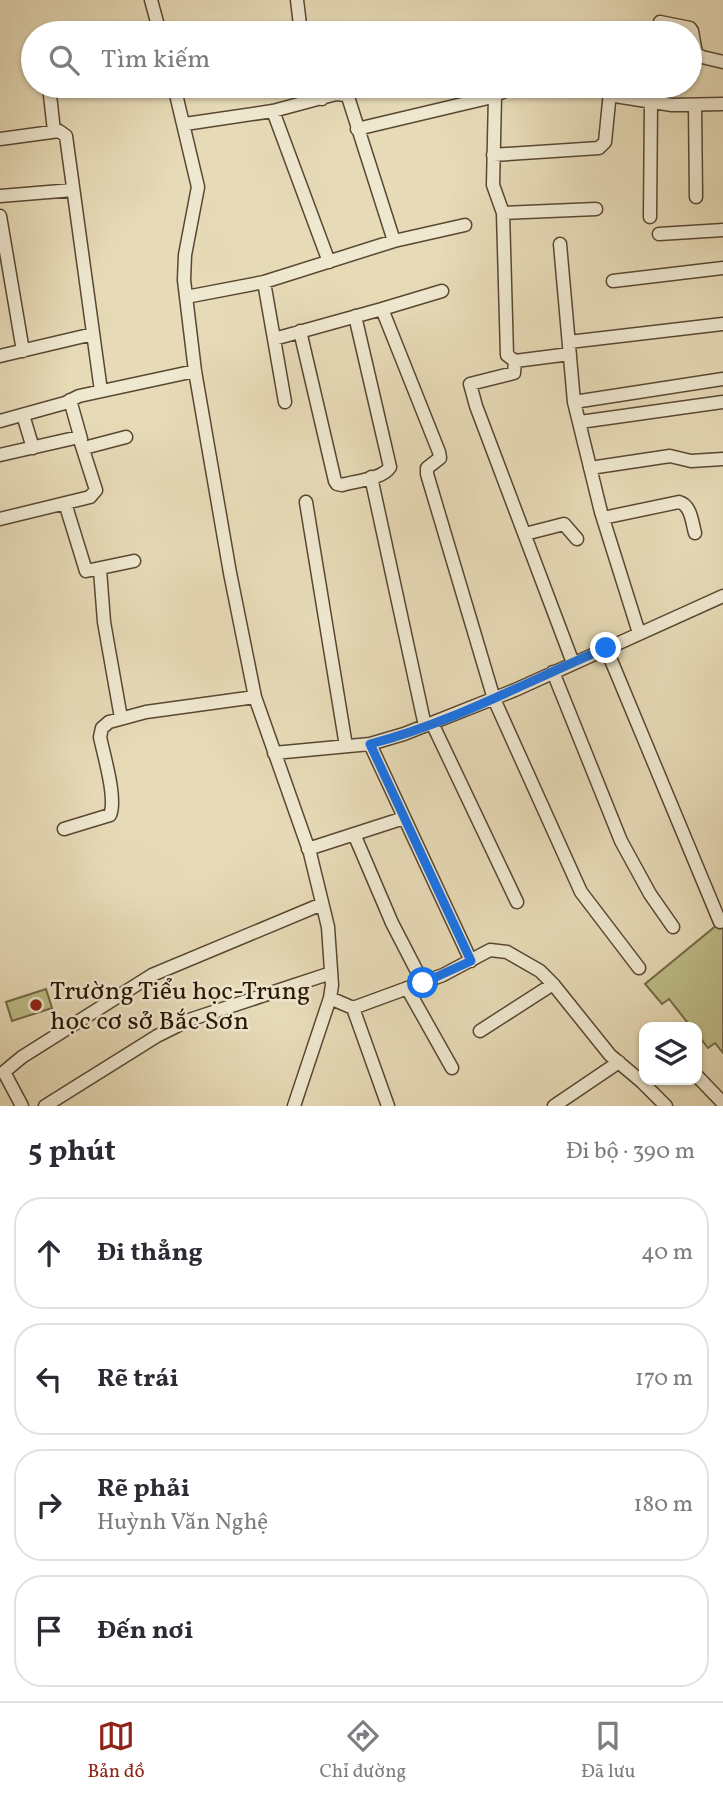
<!DOCTYPE html>
<html lang="vi">
<head>
<meta charset="utf-8">
<style>
  body { margin:0; font-family:Vollkorn,serif; background:#f7f7f7; color:#2b2b33 }
  .controls { position:absolute; right:21px; bottom:21px; display:grid; overflow:hidden; border-radius:14px; box-shadow:0 2px 5px #0004 }
  .controls button { width:63px; height:63px; display:grid; place-items:center; padding:0; border:0; border-bottom:2px solid #e1e1e2; background:#fff; color:#2b2b33; font:35px sans-serif }
  .stop { position:absolute; width:21px; height:21px; margin:-16px; border:5px solid #1a73e8; border-radius:50%; background:#fff }
  .stop.end { background:#1a73e8; border-color:#fff; box-shadow:0 2px 7px #0008 }
  .list { margin:0; padding:0; list-style:none }
  h2 { display:flex; justify-content:space-between; align-items:center; height:91px; margin:0; padding:0 28px; font-size:30px }
  h2 small { font-size:23px; font-weight:400; color:#7c7c81 }
  .list li { display:grid; grid-template-columns:46px 1fr auto; gap:21px; align-items:center; box-sizing:border-box; height:112px; margin:0 14px 14px; padding:0 14px; border:2px solid #e1e1e2; border-radius:28px }
  .list b { display:block; font-size:26px; white-space:nowrap }
  .list p { margin:0; font-size:23px; white-space:nowrap; color:#7c7c81 }
  .list em { font-size:23px; font-style:normal; color:#7c7c81 }
  .icon { flex:none; width:38px; height:38px; fill:none; stroke:currentColor; stroke-width:2; stroke-linecap:round; stroke-linejoin:round }
  .map { position:relative; flex:none; width:723px; height:1106px; overflow:hidden }
  .search { position:absolute; background:#fff; box-shadow:0 2px 5px #0004; left:21px; right:21px; top:21px; height:77px; display:flex; align-items:center; gap:18px; box-sizing:border-box; padding:0 24px; border-radius:38px; color:#7c7c81; font-size:26px }
  .sheet { height:595px; background:#fff }
  nav { display:flex; justify-content:space-around; align-items:center; box-sizing:border-box; height:98px; border-top:2px solid #e1e1e2; background:#fff; font-size:19px; color:#7c7c81 }
  nav a { display:grid; justify-items:center; gap:4px }
  nav .on { color:#8f2418 }
  .map>svg:first-child { display:block }
  .pitch { fill:#bebe89; stroke:#746a47; stroke-width:2 }
  .lines { fill:none; stroke-linecap:round; stroke-linejoin:round }
  .minor-casing { stroke:#594732; stroke-width:15 }
  .minor { stroke:#efe8d0; stroke-width:12 }
  .route { stroke:#1a73e8; stroke-width:9 }
  .poi-dot { fill:#8f2418; stroke:#efe8d0; stroke-width:2.5 }
  .labels { text-anchor:middle; stroke-width:5; stroke-linejoin:round; paint-order:stroke }
  .poi-label { font-size:26px; fill:#2a1605; stroke:#efe8d0; text-anchor:start }
</style>
</head>
<body>
<div class="map">
<svg width="723" height="1106" viewBox="0 0 723 1106">
  <rect width="100%" height="100%" fill="#e7dbb7"/>
  <filter id="stains"><feTurbulence type="fractalNoise" baseFrequency=".00286" numOctaves="4"/><feColorMatrix values="0 0 0 0 .2 0 0 0 0 .09 0 0 0 0 .02 0 0 0 .5 -.17"/></filter>
  <radialGradient id="worn" r=".72"><stop offset=".6" stop-color="#630" stop-opacity="0"/><stop offset="1" stop-color="#630" stop-opacity=".3"/></radialGradient>
  <path class="pitch" d="M723 920V1053L715 1043 708 1048 697 1034V1027H691L669 999 662 1004 645 984Z
    M46 989 52 1008 12 1021 6 1002Z"/>
  <g class="lines">
    <g class="minor-casing">
      <path id="minor" d="M151 0 160 33
        M297 0 301 33
        M660 22 690 28 692 31 696 53 702 57 723 62
        M49 86 54 131
        M174 86 198 187 185 255 184 280 195 371 230 573 255 697 310 853 328 927 332 985 330 998 294 1106
        M316 86 322 99
        M495 96 493 185 503 213 507 355 515 361 570 354
        M695 105 696 197
        M273 111 329 262
        M185 124 273 111 336 94 346 95 349 100 394 241
        M357 129 488 98 510 89 601 86 615 96 672 105 723 104
        M0 139 59 131 66 136 101 391
        M493 155 599 148 605 142 610 92
        M0 196 73 190
        M503 213 596 209
        M0 216 23 351
        M650 217 651 102
        M659 234 723 230
        M560 244 574 402 601 512 639 633
        M613 281 723 268
        M264 282 274 339
        M186 297 264 282 394 241 465 225
        M382 309 442 291
        M300 331 335 481 337 484 342 485C356 481 383 479 390 467L355 316
        M569 342 723 324
        M0 356 93 334
        M515 361 514 373 470 384 476 406 573 663
        M70 400 81 439
        M285 402 274 339 382 309 439 452 440 458 427 468V474L494 699 581 892 639 968
        M574 402 723 379
        M23 415 33 448
        M0 421 65 403 79 396 195 371
        M580 422 723 402
        M84 448 126 437
        M0 455 79 437 96 490 90 497 0 519
        M590 468 670 456 691 461 723 459
        M371 477 425 726
        M306 502 346 746
        M65 503 86 571 134 561
        M603 518 679 502C691 505 692 522 695 533
        M525 534 564 524 577 539
        M100 570 104 622 121 718
        M606 648 720 922
        M553 672 621 841 650 894 673 927
        M432 723 517 902
        M370 744 471 961
        M274 753 370 744 404 734 515 690 723 596
        M64 829 110 815C117 799 104 756 100 737L102 728 109 722 146 712 255 697
        M354 834 392 923 423 983
        M308 849 404 818
        M407 988 452 1068
        M330 998 353 1008 443 975 490 950 507 952 540 971 553 984 610 1055 642 1082 666 1106
        M353 1008 388 1106
        M480 1031 553 984
        M697 1076 723 1103
        M22 1106 4 1072 22 1057 152 975 322 904
        M45 1106 157 1036 189 1020 331 973
        M554 1106 619 1062"/>
    </g>
    <use href="#minor" class="minor"/>
  </g>
  <g class="lines">
    <path class="route" d="M423 983 471 961 370 744C452 723 528 681 606 648"/>
  </g>
  <circle class="poi-dot" cx="36" cy="1005" r="7"/>
  <g class="labels">
    <g class="poi-label">
      <text x="50" y="999">Trường Tiểu học-Trung<tspan x="50" dy="30">học cơ sở Bắc Sơn</tspan></text>
    </g>
  </g>
  <rect width="100%" height="100%" filter="url(#stains)"/>
  <rect width="100%" height="100%" fill="url(#worn)"/>
</svg>
<div class="controls">
<button><svg class="icon" aria-label="layers" viewBox="0 0 24 24"><path d="M12 4l9 5-9 5-9-5zM3 14l9 5 9-5"/></svg></button>
</div>
<div class="stop" style="left:423px;top:983px"></div>
<div class="stop end" style="left:606px;top:648px"></div>
<div class="search"><svg class="icon" aria-label="search" viewBox="0 0 24 24"><circle cx="10" cy="10" r="6"/><path d="M15 15l6 6"/></svg>Tìm kiếm</div>
</div>
<section class="sheet">
<h2>5 phút<small>Đi bộ · 390 m</small></h2>
<ul class="list">
<li><svg class="icon" aria-label="ahead" viewBox="0 0 24 24"><path d="M12 20V5M6 11l6-6 6 6"/></svg><div><b>Đi thẳng</b></div><em>40 m</em></li>
<li><svg class="icon" aria-label="left" viewBox="0 0 24 24"><path d="M17 20v-9H6M10 6l-5 5 5 5"/></svg><div><b>Rẽ trái</b></div><em>170 m</em></li>
<li><svg class="icon" aria-label="right" viewBox="0 0 24 24"><path d="M7 20v-9h11M14 6l5 5-5 5"/></svg><div><b>Rẽ phải</b><p>Huỳnh Văn Nghệ</p></div><em>180 m</em></li>
<li><svg class="icon" aria-label="arrive" viewBox="0 0 24 24"><path d="M6 21V4h12l-3 4 3 4H6"/></svg><div><b>Đến nơi</b></div></li>
</ul>
</section>
<nav>
<a class="on"><svg class="icon" aria-label="map" viewBox="0 0 24 24"><path d="M3 6l6-2 6 2 6-2v14l-6 2-6-2-6 2zM9 4v14M15 6v14"/></svg>Bản đồ</a>
<a><svg class="icon" aria-label="directions" viewBox="0 0 24 24"><path d="M12 3l9 9-9 9-9-9zM9 14v-3h6M13 9l2 2-2 2"/></svg>Chỉ đường</a>
<a><svg class="icon" aria-label="saved" viewBox="0 0 24 24"><path d="M7 4h10v16l-5-4-5 4z"/></svg>Đã lưu</a>
</nav>
</body>
</html>
